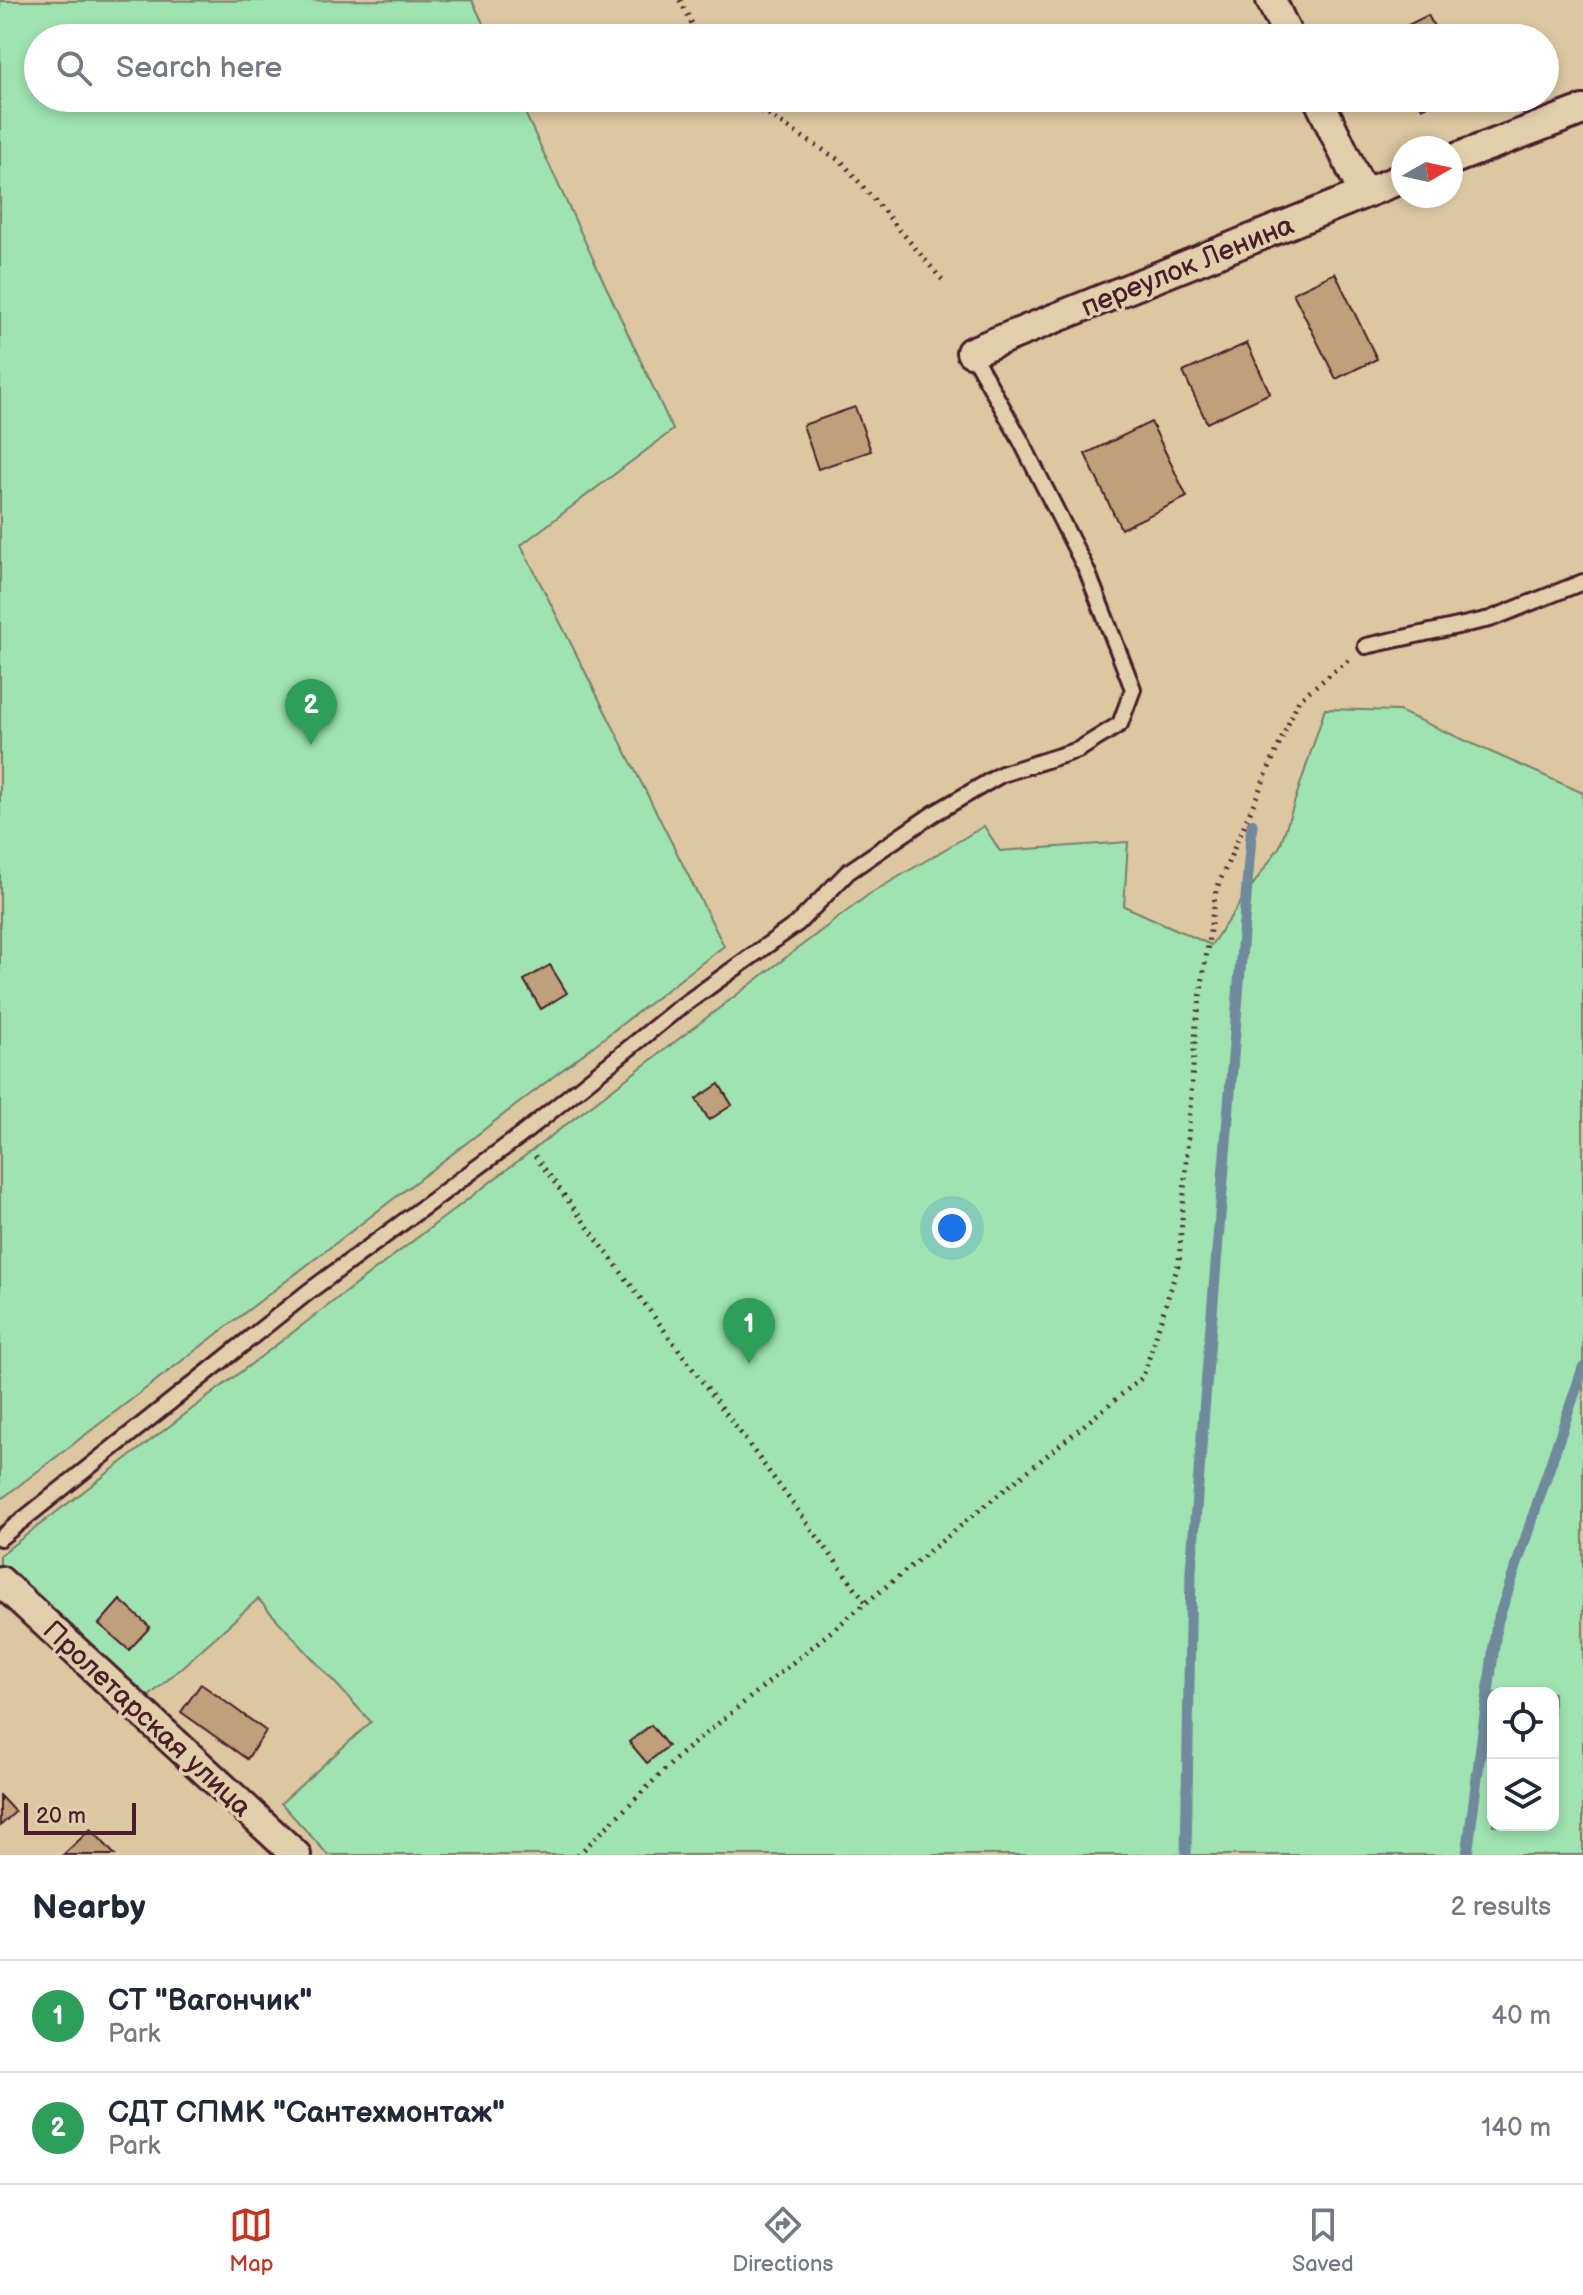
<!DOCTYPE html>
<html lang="en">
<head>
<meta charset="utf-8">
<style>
  body { margin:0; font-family:"Balsamiq Sans",sans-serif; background:#f6f6f7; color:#1f2937 }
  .controls { position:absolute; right:24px; bottom:24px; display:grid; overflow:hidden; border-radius:16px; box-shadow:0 4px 12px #0003 }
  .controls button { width:72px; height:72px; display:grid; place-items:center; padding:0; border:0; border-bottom:2px solid #e0e1e3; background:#fff; color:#1f2937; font:40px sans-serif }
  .compass { position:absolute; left:1391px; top:136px; width:72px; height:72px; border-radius:50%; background:#fff; box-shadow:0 4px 12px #0003; rotate:81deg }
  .scale { position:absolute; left:24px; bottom:20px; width:112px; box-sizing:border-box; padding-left:8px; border:4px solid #4a1f2b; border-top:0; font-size:22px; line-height:28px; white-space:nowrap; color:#4a1f2b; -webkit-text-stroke:6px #e1cfac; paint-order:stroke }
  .you { position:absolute; left:952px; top:1228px; width:28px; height:28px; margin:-20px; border:6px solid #fff; border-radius:50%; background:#1a73e8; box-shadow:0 0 0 12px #1a73e833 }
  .badge { display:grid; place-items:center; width:52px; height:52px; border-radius:50%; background:#c8321e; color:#fff; font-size:26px; font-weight:700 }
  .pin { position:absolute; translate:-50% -66px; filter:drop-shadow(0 2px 4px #0008) }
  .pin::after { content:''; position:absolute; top:42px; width:28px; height:24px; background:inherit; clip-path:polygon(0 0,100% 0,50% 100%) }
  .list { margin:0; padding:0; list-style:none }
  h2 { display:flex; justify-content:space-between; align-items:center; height:104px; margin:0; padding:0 32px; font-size:34px }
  h2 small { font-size:26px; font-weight:400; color:#747a83 }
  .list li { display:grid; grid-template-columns:52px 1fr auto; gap:24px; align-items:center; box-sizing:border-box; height:112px; padding:0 32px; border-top:2px solid #e0e1e3 }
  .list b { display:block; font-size:30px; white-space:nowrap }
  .list p { margin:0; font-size:26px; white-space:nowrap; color:#747a83 }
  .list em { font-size:26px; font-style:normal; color:#747a83 }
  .icon { flex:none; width:44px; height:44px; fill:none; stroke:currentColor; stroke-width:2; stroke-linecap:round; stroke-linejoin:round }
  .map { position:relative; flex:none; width:1583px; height:1855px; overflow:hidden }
  .search { position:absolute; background:#fff; box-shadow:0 4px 12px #0003; left:24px; right:24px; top:24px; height:88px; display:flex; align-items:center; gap:20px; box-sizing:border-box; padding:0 28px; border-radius:44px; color:#747a83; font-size:30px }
  .sheet { height:328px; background:#fff }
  nav { display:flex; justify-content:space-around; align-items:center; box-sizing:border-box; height:112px; border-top:2px solid #e0e1e3; background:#fff; font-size:22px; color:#747a83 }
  nav a { display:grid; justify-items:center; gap:4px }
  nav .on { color:#c8321e }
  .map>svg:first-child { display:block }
  .green { fill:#9ee3b0; stroke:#74816e; stroke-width:2; fill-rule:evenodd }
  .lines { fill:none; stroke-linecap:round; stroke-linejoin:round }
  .stream { stroke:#6f899c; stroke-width:11 }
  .building { fill:#bfa07a; stroke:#4a1f2b; stroke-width:2 }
  .service-casing { stroke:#4a1f2b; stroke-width:20 }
  .minor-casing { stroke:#4a1f2b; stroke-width:34 }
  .path { stroke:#4a1f2b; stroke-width:5; stroke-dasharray:2 6; stroke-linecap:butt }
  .service { stroke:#e1cfac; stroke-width:14 }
  .minor { stroke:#e1cfac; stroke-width:28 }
  .labels { text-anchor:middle; stroke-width:7; stroke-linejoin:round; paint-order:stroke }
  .street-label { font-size:28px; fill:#4a1f2b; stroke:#e1cfac }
</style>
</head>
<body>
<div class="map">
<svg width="1583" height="1855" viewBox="0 0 1583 1855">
  <rect width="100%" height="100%" fill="#dcc7a1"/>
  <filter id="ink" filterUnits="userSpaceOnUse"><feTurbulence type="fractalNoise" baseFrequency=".0125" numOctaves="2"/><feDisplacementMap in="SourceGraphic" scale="16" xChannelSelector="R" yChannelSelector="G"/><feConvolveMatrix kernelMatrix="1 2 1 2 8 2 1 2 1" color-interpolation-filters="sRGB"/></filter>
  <g filter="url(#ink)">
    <path class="green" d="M472 0 490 38H38V98H518L673 430 521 545 724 946 0 1500V1Z
      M1325 709 1399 711 1583 793V1855H328L281 1803 371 1722 258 1599 145 1700 0 1574V1555L868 895 984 826 1000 851 1128 842 1124 906 1211 945 1280 846ZM1493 1693H1553V1825H1493Z"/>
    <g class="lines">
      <path class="stream" d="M1186 1855 1191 1570 1252 824
        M1467 1855 1497 1623 1583 1368"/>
    </g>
    <path class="building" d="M1428 15 1440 38H1387L1386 36Z
      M1417 98H1443L1422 108Z
      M1335 273 1377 359 1336 379 1293 293Z
      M1247 343 1270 393 1207 423 1183 372Z
      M855 407 871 451 818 469 803 425Z
      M1151 422 1187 497 1121 529 1085 454Z
      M550 965 567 993 541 1009 524 980Z
      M719 1084 732 1105 709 1120 696 1099Z
      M120 1600 150 1627 129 1650 99 1624Z
      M201 1684 266 1731 247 1759 181 1712Z
      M651 1725 668 1746 647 1763 629 1742Z
      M0 1796 15 1812 0 1826Z
      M91 1829 115 1855H63Z"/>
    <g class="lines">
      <g class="service-casing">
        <path id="service" d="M1366 646 1490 619 1583 582
          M0 1538 308 1292 520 1136 675 1011 798 923 848 872 933 814 1002 774 1078 750 1120 724 1133 689 1087 571 1020 439 971 352"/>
      </g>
      <g class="minor-casing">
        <path id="minor" d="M1271 0 1289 38
          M1318 98 1363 193
          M1451 160 1583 110
          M971 352 1403 178
          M0 1581 296 1855"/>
      </g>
      <path class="path" d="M680 0 699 38
        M741 98 842 162 944 282
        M535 1156 865 1601
        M578 1855 682 1753 1143 1377 1179 1262 1196 1025 1216 890 1299 699 1349 660"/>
      <use href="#service" class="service"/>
      <use href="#minor" class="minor"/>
    </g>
  </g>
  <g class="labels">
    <g class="street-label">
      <text transform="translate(1187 265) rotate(-22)" y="10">переулок Ленина</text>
      <text transform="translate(148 1718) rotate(43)" y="10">Пролетарская улица</text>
    </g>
  </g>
</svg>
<div class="controls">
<button><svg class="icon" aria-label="locate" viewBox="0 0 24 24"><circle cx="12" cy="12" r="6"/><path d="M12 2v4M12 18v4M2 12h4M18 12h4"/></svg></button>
<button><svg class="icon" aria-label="layers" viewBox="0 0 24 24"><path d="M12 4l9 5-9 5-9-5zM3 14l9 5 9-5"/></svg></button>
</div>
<svg class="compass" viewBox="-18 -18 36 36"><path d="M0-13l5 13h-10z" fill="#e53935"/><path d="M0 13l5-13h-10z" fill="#747a83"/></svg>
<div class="scale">20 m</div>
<div class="you"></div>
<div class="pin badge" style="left:749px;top:1364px;background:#2e9e5b">1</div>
<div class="pin badge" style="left:311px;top:745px;background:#2e9e5b">2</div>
<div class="search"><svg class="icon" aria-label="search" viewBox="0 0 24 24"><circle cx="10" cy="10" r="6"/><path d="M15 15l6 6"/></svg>Search here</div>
</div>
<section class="sheet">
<h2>Nearby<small>2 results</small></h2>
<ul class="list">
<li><span class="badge" style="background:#2e9e5b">1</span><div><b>СТ &quot;Вагончик&quot;</b><p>Park</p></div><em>40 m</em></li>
<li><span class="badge" style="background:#2e9e5b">2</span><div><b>СДТ СПМК &quot;Сантехмонтаж&quot;</b><p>Park</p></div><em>140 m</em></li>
</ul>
</section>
<nav>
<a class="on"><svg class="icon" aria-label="map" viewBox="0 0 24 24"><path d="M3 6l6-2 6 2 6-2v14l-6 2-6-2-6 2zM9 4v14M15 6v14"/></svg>Map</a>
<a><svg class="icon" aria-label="directions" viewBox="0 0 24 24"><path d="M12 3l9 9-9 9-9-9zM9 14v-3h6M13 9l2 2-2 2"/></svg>Directions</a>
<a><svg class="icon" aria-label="saved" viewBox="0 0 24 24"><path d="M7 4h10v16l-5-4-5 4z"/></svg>Saved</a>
</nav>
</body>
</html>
